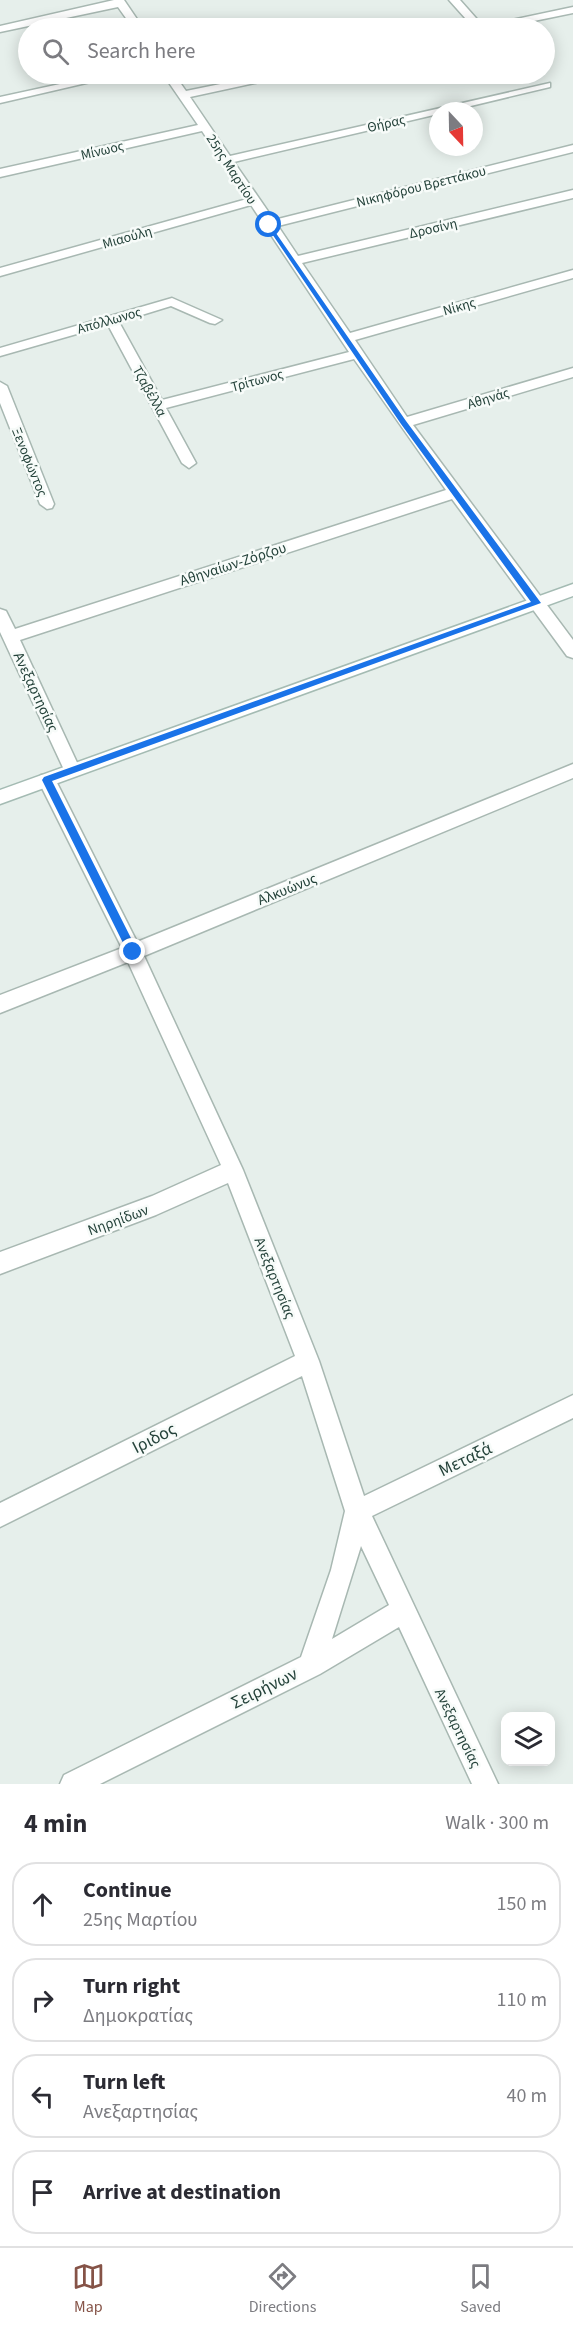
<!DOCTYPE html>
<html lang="en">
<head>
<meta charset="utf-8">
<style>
  body { margin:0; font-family:"Source Sans 3",sans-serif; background:#f7f7f7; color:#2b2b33 }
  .controls { position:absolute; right:18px; bottom:18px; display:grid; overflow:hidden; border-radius:12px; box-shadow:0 3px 15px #0003 }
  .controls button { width:54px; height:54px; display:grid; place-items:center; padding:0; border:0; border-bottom:2px solid #e1e1e2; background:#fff; color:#2b2b33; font:30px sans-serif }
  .compass { position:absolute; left:429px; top:102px; width:54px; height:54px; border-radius:50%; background:#fff; box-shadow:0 3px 15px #0003; rotate:158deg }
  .stop { position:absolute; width:18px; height:18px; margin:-14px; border:4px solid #1a73e8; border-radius:50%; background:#fff }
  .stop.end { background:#1a73e8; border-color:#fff; box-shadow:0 2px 6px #0008 }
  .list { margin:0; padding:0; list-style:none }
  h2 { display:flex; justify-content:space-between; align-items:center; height:78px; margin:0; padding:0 24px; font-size:26px }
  h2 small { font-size:20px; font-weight:400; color:#7c7c81 }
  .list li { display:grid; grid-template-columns:39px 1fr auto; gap:18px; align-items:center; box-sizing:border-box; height:84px; margin:0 12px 12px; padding:0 12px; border:2px solid #e1e1e2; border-radius:24px }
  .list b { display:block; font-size:22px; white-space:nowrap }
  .list p { margin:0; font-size:20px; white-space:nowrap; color:#7c7c81 }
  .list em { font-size:20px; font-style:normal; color:#7c7c81 }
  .icon { flex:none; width:33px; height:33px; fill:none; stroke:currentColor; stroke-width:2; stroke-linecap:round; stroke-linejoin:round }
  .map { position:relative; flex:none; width:573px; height:1784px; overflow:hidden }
  .search { position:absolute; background:#fff; box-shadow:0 3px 15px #0003; left:18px; right:18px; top:18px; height:66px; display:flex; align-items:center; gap:15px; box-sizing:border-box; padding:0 21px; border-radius:33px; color:#7c7c81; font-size:22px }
  .sheet { height:462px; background:#fff }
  nav { display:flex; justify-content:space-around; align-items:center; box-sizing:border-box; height:84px; border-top:2px solid #e1e1e2; background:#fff; font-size:16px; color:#7c7c81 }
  nav a { display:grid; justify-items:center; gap:3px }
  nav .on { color:#855347 }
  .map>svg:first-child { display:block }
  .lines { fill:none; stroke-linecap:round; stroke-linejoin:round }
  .street-casing { stroke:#a8b8b2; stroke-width:3 }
  .secondary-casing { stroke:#a4bbb3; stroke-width:3 }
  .street { fill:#fff; fill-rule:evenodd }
  .secondary { fill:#fff; fill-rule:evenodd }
  .route { fill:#1a73e8 }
  .labels { text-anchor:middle; stroke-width:5; stroke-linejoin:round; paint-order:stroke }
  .far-street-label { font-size:14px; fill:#24423a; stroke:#f7fbf9 }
  .street-label { font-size:15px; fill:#24423a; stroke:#f7fbf9 }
  .near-street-label { font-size:18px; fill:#24423a; stroke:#f7fbf9 }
</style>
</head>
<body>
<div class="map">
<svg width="573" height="1784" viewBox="0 0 573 1784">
  <rect width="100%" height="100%" fill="#e6efeb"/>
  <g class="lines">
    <g class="street-casing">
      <path id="street" d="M114 0H124L143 28H133L118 7 0 32V26Z
        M449 0H460L483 26 573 7V13L500 28H474Z
        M106 74H125L0 103V97Z
        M163 74H174L186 91 270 74H288L283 77 190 97 230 156 550 83V87L450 111H438V114L234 162 274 220 573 145V152L278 226 298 256 573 190V198L302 263 350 333 573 270V278L355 340 407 417 573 368V377L413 425 573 640V658L567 656 452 499 20 640 80 769 78 774H66L0 632V609L6 611 15 629 446 490 354 359 166 408 196 463 189 468 182 463 108 325 0 356V348L172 298 222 320 215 324 210 323 171 306 119 322 162 400 349 352 251 205 0 276V268L247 199 202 131 0 177V169L198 125Z
        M0 382 7 386 54 504 52 508 47 509 40 504 0 403Z
        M573 764V778L144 956 243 1170 319 1361 364 1496 573 1395V1418L372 1516 498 1784H472L399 1627 320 1674 100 1784H60L64 1775 301 1657 331 1570 345 1511 302 1376 0 1527V1503L295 1356 228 1183 156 1215 0 1274V1252L152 1196 221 1165 128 962 0 1013V995L122 948 38 780 41 775H53L137 942ZM361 1546 389 1605 332 1639Z"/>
    </g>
    <g class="secondary-casing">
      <path id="secondary" d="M573 584V596L0 804V790Z"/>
    </g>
    <use href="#street" class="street"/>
    <use href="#secondary" class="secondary"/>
  </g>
  <path class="route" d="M269 223 406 421 541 603 52 781 138 952 133 956 129 955 42 780 44 777 531 602 401 424 266 225Z"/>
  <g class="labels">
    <g class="far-street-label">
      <text transform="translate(386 123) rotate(-13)" y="5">Θήρας</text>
      <text transform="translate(102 150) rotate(-13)" y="5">Μίνωος</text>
      <text transform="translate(232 169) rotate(57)" y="5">25ης Μαρτίου</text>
      <text transform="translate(421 186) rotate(-14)" y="5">Νικηφόρου Βρεττάκου</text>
      <text transform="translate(433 228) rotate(-13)" y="5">Δροσίνη</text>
      <text transform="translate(127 237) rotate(-16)" y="5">Μιαούλη</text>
      <text transform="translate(459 306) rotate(-16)" y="5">Νίκης</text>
      <text transform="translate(109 320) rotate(-16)" y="5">Απόλλωνος</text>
      <text transform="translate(257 380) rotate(-15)" y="5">Τρίτωνος</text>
      <text transform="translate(150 391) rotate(61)" y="5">Τζαβέλλα</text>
      <text transform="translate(488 398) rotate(-17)" y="5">Αθηνάς</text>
      <text transform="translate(30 462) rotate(68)" y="5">Ξενοφώντος</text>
    </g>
    <g class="street-label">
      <text transform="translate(233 564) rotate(-18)" y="5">Αθηναίων-Ζόρζου</text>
      <text transform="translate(36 692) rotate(65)" y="5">Ανεξαρτησίας</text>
      <text transform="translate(287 889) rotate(-22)" y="5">Αλκυώνυς</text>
      <text transform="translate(118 1220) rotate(-20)" y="5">Νηρηίδων</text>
      <text transform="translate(275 1278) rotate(68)" y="5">Ανεξαρτησίας</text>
      <text transform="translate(458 1728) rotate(64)" y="5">Ανεξαρτησίας</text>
    </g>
    <g class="near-street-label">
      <text transform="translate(154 1438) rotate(-27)" y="6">Ιριδος</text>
      <text transform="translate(465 1459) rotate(-26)" y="6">Μεταξά</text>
      <text transform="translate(264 1688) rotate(-26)" y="6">Σειρήνων</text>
    </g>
  </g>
</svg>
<div class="controls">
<button><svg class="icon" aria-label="layers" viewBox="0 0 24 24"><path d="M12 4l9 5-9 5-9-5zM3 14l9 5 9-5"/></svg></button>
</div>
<svg class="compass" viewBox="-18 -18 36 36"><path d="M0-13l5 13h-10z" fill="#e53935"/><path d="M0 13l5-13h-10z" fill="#7c7c81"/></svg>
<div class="stop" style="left:269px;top:225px"></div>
<div class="stop end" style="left:133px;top:952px"></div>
<div class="search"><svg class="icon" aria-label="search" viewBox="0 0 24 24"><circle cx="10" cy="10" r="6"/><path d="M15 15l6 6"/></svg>Search here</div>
</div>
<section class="sheet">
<h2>4 min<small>Walk · 300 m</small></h2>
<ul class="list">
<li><svg class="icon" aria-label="ahead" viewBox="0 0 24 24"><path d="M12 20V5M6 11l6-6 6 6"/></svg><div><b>Continue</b><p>25ης Μαρτίου</p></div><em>150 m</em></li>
<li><svg class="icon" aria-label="right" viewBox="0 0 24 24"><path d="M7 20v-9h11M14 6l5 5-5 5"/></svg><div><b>Turn right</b><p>Δημοκρατίας</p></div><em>110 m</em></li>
<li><svg class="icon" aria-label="left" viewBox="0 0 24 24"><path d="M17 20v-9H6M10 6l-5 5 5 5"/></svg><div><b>Turn left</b><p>Ανεξαρτησίας</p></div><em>40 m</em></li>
<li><svg class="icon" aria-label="arrive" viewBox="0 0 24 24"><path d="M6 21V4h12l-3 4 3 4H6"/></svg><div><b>Arrive at destination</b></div></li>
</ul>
</section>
<nav>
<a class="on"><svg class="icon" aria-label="map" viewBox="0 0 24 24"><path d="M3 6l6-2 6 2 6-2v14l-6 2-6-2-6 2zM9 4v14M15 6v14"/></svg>Map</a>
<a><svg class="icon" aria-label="directions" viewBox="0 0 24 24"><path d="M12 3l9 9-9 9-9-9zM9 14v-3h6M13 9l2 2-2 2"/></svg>Directions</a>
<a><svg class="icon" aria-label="saved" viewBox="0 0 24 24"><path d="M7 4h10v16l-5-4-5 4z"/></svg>Saved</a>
</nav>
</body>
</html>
